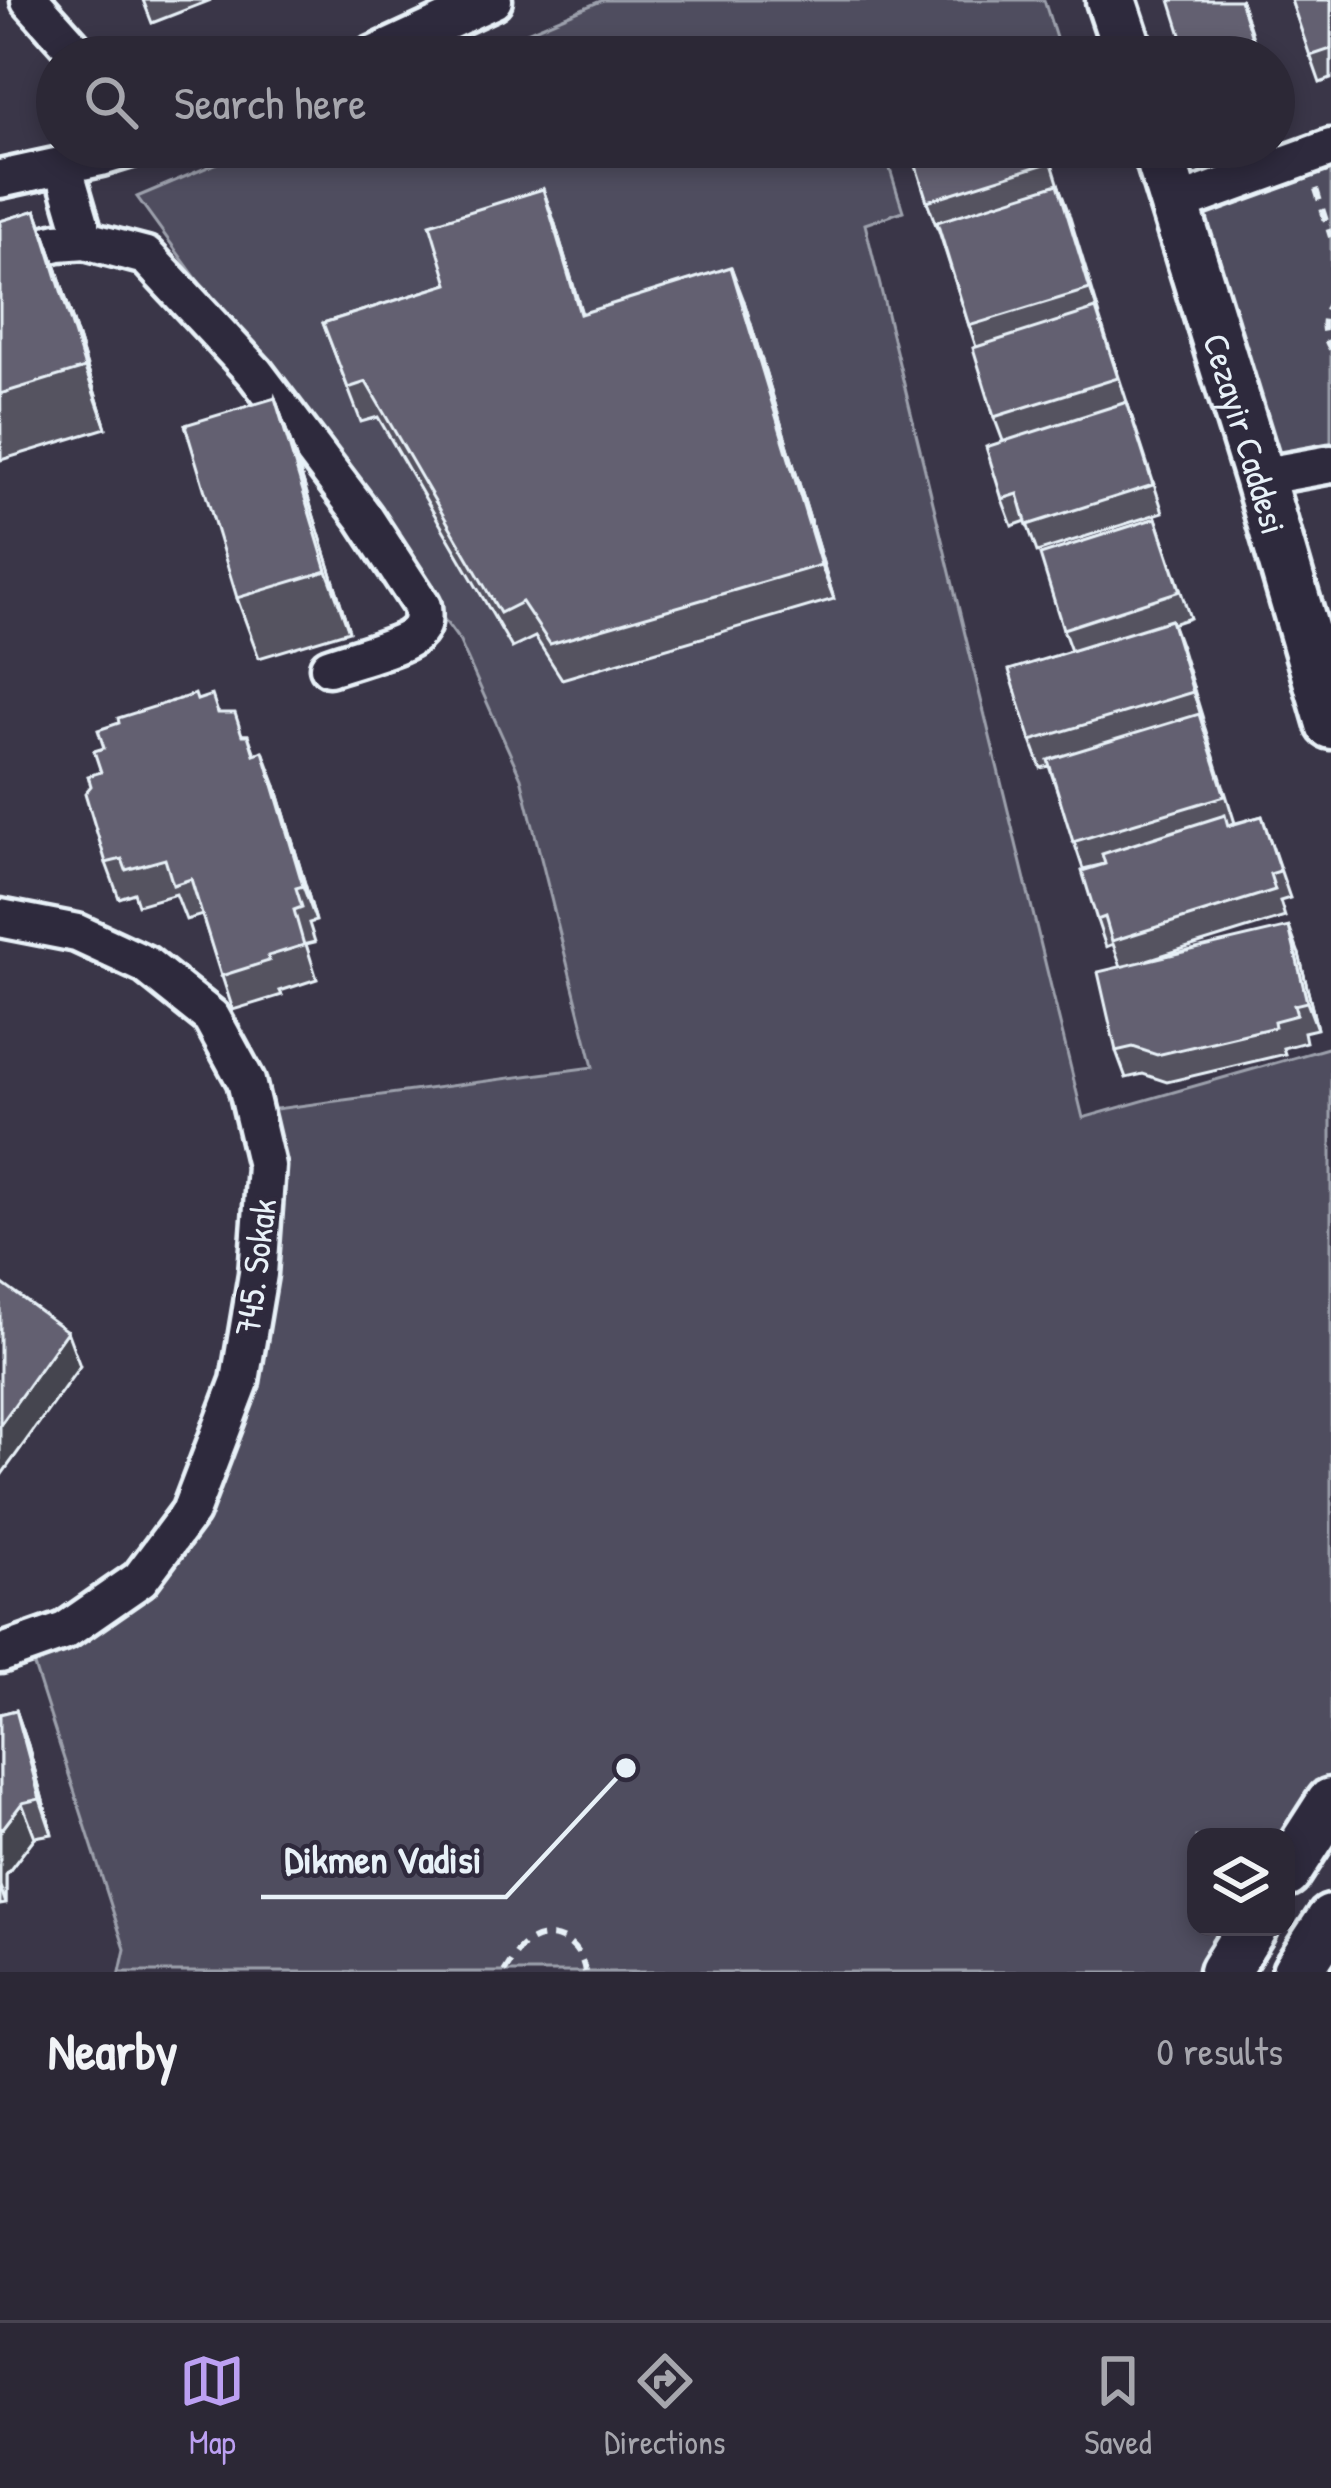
<!DOCTYPE html>
<html lang="en">
<head>
<meta charset="utf-8">
<style>
  body { margin:0; font-family:"Patrick Hand",sans-serif; background:#383442; color:#f1f3f6 }
  .controls { position:absolute; right:36px; bottom:36px; display:grid; overflow:hidden; border-radius:24px; box-shadow:0 6px 18px #0003 }
  .controls button { width:108px; height:108px; display:grid; place-items:center; padding:0; border:0; border-bottom:3px solid #484451; background:#2c2836; color:#f1f3f6; font:60px sans-serif }
  .list { margin:0; padding:0; list-style:none }
  h2 { display:flex; justify-content:space-between; align-items:center; height:156px; margin:0; padding:0 48px; font-size:51px }
  h2 small { font-size:39px; font-weight:400; color:#a6a6ad }
  .icon { flex:none; width:66px; height:66px; fill:none; stroke:currentColor; stroke-width:2; stroke-linecap:round; stroke-linejoin:round }
  .map { position:relative; flex:none; width:1331px; height:1972px; overflow:hidden }
  .search { position:absolute; background:#2c2836; box-shadow:0 6px 18px #0003; left:36px; right:36px; top:36px; height:132px; display:flex; align-items:center; gap:30px; box-sizing:border-box; padding:0 42px; border-radius:66px; color:#a6a6ad; font-size:45px }
  .sheet { height:348px; background:#2c2836 }
  nav { display:flex; justify-content:space-around; align-items:center; box-sizing:border-box; height:168px; border-top:3px solid #484451; background:#2c2836; font-size:33px; color:#a6a6ad }
  nav a { display:grid; justify-items:center; gap:6px }
  nav .on { color:#bca0f2 }
  .map>svg:first-child { display:block }
  .green { fill:#504e5f; stroke:#9ca0ac; stroke-width:3 }
  .lines { fill:none; stroke-linecap:round; stroke-linejoin:round }
  .minor-casing { stroke:#e8f1f8; stroke-width:45 }
  .major-casing { stroke:#e8f1f8; stroke-width:57 }
  .path { stroke:#e8f1f8; stroke-width:6; stroke-dasharray:12 9; stroke-linecap:butt }
  .minor { stroke:#2f2a3d; stroke-width:36 }
  .major { stroke:#2f2a3d; stroke-width:48 }
  .wall { fill:#555361; stroke:#e8f1f8; stroke-width:3 }
  .shaded-wall { fill:#45444f; stroke:#e8f1f8; stroke-width:3 }
  .building { fill:#636171; stroke:#e8f1f8; stroke-width:3 }
  .labels { text-anchor:middle; stroke-width:9; stroke-linejoin:round; paint-order:stroke }
  .street-label { font-size:36px; fill:#e8f1f8; stroke:#2f2a3d }
  .leader { fill:none; stroke:#e8f1f8; stroke-width:4.5 }
  .callout-dot { fill:#e8f1f8; stroke:#2f2a3d; stroke-width:4.5 }
  .callout-label { font-size:39px; text-anchor:middle; font-weight:bold; fill:#e8f1f8; stroke:#2f2a3d; stroke-width:9; stroke-linejoin:round; paint-order:stroke }
</style>
</head>
<body>
<div class="map">
<svg width="1331" height="1972" viewBox="0 0 1331 1972">
  <rect width="100%" height="100%" fill="#3a3648"/>
  <filter id="ink" filterUnits="userSpaceOnUse"><feTurbulence type="fractalNoise" baseFrequency=".00833" numOctaves="2"/><feDisplacementMap in="SourceGraphic" scale="24" xChannelSelector="R" yChannelSelector="G"/><feConvolveMatrix kernelMatrix="1 2 1 2 8 2 1 2 1" color-interpolation-filters="sRGB"/></filter>
  <g filter="url(#ink)">
    <path class="green" d="M603 0H1044L1062 57H467Z
      M255 147H883L903 211 865 224 1083 1118 1331 1047V1803L1286 1837H1196V1927H1252L1224 1972H120L125 1949 27 1644 140 1579 240 1381 253 1112 593 1067 521 778 459 640 137 197Z
      M1331 148V464L1259 477 1174 205Z"/>
    <g class="lines">
      <g class="minor-casing">
        <path id="minor" d="M30 0 81 57
          M370 57 493 0
          M63 165 85 240
          M0 179 101 157 134 147
          M1174 205 1331 148
          M0 257 58 242 85 240 146 256 255 373 364 517 422 606C423 617 424 626 415 634 404 646 348 660 329 667
          M1259 477 1331 464
          M0 918 77 933 146 965 211 1017 246 1081 266 1166 258 1274 240 1381 190 1512 140 1579 65 1631 0 1654"/>
      </g>
      <g class="major-casing">
        <g id="major">
          <path d="M1111 0 1130 57"/>
          <path id="s1" d="M1157 147 1259 477 1331 724"/>
          <path d="M1286 1873 1331 1803"/>
          <path d="M1224 1972 1252 1927"/>
          <path d="M1297 1972 1331 1920"/>
        </g>
      </g>
      <path class="path" d="M1316 189 1331 237
        M1331 300C1321 317 1321 333 1331 349
        M504 1972C510 1964 515 1952 523 1946 548 1924 581 1941 585 1972"/>
      <use href="#minor" class="minor"/>
      <use href="#major" class="major"/>
    </g>
    <path class="wall" d="M143 0H211L152 23Z
      M1241 0 1259 57H1188Z
      M1291 0H1331V79L1320 83Z
      M1047 147 1099 316 1163 512 1037 552 1026 521 1012 526 1002 499 1003 441 994 417 976 347 938 228H937L927 201Z
      M543 189 555 224 582 314 744 301 834 599 562 679 535 637 512 648 378 417 361 422 323 323 448 284Z
      M36 210 57 270 106 428 1 460 0 221Z
      M275 398 296 458 349 631 259 658 237 598Z
      M1156 518 1190 618 1172 624 1235 823 1228 825 1262 816 1290 898 1280 901 1285 917 1147 960 1299 954 1317 1029 1304 1032 1306 1042 1283 1048 1285 1054 1167 1082 1143 1074 1126 1078 1116 1051 1121 967 1113 944 1106 947 1097 920 1105 864 1083 869 1049 766 1041 768 1031 741 1071 651 1063 629Z
      M197 700 219 713 243 735H248L255 754 276 786 316 921 309 923 315 942 306 944 317 979 280 991 282 995 233 1010 202 915 186 920 176 894 138 905 134 893 119 898 106 863 101 772 104 748Z
      M16 1710 28 1745 52 1834 35 1837 6 1875V1904L0 1905V1714Z"/>
    <path class="shaded-wall" d="M1058 184 1068 211 1100 316 1090 289Z
      M543 189 555 224 592 349 580 314Z
      M36 210 57 270 106 428 85 368Z
      M731 267 744 301 834 599 821 565Z
      M275 398 296 458 349 631 327 571Z
      M1171 620 1181 647 1203 719 1193 692Z
      M263 751 276 786 316 921 303 886Z
      M1289 927 1299 954 1317 1029 1307 1002Z
      M67 1331 80 1366 0 1477V1425Z
      M16 1710 28 1745 52 1834 40 1799Z
      M22 1803 35 1837 6 1875V1904L0 1886V1832Z"/>
    <path class="building" d="M1170 0H1240L1253 41 1203 57H1188Z
      M1291 0H1331V49L1310 56Z
      M910 147H1046L1051 162 927 201Z
      M1058 184 1090 289 969 326 937 222Z
      M543 189 580 314 731 267 821 565 550 644 522 602 500 613 366 382 348 388 323 323 448 284 430 224Z
      M36 210 85 368 0 394V221Z
      M1096 309 1118 378 994 417 973 348Z
      M275 398 327 571 237 598 185 425Z
      M1127 402 1153 485 1027 525 1018 494 1002 499 986 447Z
      M1156 518 1180 591 1063 629 1040 555Z
      M1171 620 1193 692 1031 741 1009 670Z
      M195 694 197 700 212 695 218 713H235L242 735H248L254 754 263 751 303 886 296 888 302 907 294 910 304 945 268 956 269 961 221 976 191 879 173 885 165 859 126 870 122 859 106 863 85 793 91 786 88 776 101 772 94 751 104 748 98 730 119 723 118 718Z
      M1199 714 1225 796 1073 842 1048 760Z
      M1225 815 1228 826 1262 816 1280 871 1270 874 1275 890 1112 941 1105 917 1097 920 1082 871 1105 864 1102 854Z
      M1289 927 1307 1002 1294 1005 1297 1015 1274 1021 1275 1027 1157 1055 1133 1047 1116 1051 1098 972Z
      M0 1282 67 1331 0 1425Z
      M16 1710 40 1799 22 1803 0 1832V1714Z"/>
  </g>
  <g class="labels">
    <g class="street-label">
      <text dy="13" stroke="none"><textPath href="#s1" startOffset="300">Cezayir Caddesi</textPath></text>
      <text transform="translate(255 1267) rotate(-83)" y="13">745. Sokak</text>
    </g>
  </g>
  <path class="leader" d="M626 1768L506 1897H261"/>
  <circle class="callout-dot" cx="626" cy="1768" r="12"/>
  <g class="callout-label">
    <text x="383" y="1873">Dikmen Vadisi</text>
  </g>
</svg>
<div class="controls">
<button><svg class="icon" aria-label="layers" viewBox="0 0 24 24"><path d="M12 4l9 5-9 5-9-5zM3 14l9 5 9-5"/></svg></button>
</div>
<div class="search"><svg class="icon" aria-label="search" viewBox="0 0 24 24"><circle cx="10" cy="10" r="6"/><path d="M15 15l6 6"/></svg>Search here</div>
</div>
<section class="sheet">
<h2>Nearby<small>0 results</small></h2>
<ul class="list">
</ul>
</section>
<nav>
<a class="on"><svg class="icon" aria-label="map" viewBox="0 0 24 24"><path d="M3 6l6-2 6 2 6-2v14l-6 2-6-2-6 2zM9 4v14M15 6v14"/></svg>Map</a>
<a><svg class="icon" aria-label="directions" viewBox="0 0 24 24"><path d="M12 3l9 9-9 9-9-9zM9 14v-3h6M13 9l2 2-2 2"/></svg>Directions</a>
<a><svg class="icon" aria-label="saved" viewBox="0 0 24 24"><path d="M7 4h10v16l-5-4-5 4z"/></svg>Saved</a>
</nav>
</body>
</html>
